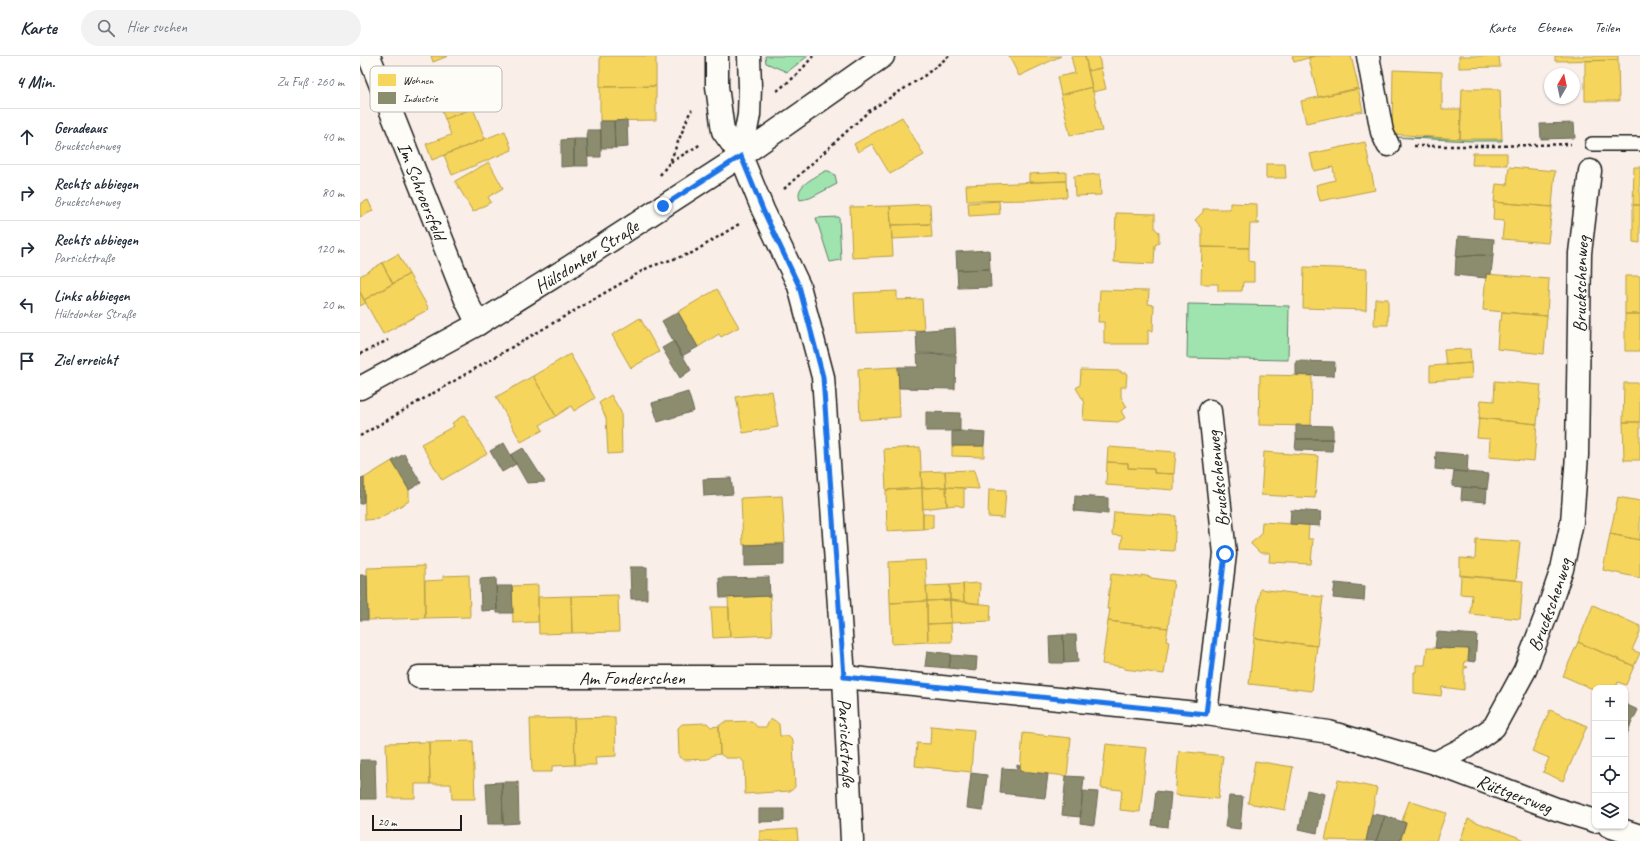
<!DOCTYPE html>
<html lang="de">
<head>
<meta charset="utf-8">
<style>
  body { margin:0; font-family:Caveat,sans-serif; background:#f2f2f3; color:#1f2937 }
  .controls { position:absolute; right:12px; bottom:12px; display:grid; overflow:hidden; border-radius:8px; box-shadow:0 1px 3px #0004 }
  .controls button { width:36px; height:36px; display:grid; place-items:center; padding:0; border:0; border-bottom:1px solid #e0e1e3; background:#fff; color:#1f2937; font:20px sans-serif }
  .compass { position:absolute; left:1184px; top:12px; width:36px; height:36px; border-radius:50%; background:#fff; box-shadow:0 1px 3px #0004; rotate:9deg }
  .scale { position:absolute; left:12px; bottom:10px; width:90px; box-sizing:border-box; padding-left:4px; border:2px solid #1c1c1c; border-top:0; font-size:11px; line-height:14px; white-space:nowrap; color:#1c1c1c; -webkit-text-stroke:3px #fdfcf7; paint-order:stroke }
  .stop { position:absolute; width:12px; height:12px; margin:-9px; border:3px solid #1a73e8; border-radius:50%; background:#fff }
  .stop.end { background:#1a73e8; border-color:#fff; box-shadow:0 1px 4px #0008 }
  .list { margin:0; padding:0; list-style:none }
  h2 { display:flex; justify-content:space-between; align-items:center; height:52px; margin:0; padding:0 16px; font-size:17px }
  h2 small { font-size:13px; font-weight:400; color:#747a83 }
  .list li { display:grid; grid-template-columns:26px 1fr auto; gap:12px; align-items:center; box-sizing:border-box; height:56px; padding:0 16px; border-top:1px solid #e0e1e3 }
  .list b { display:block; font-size:15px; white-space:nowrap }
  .list p { margin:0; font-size:13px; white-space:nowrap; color:#747a83 }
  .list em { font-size:13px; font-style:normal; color:#747a83 }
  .icon { flex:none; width:22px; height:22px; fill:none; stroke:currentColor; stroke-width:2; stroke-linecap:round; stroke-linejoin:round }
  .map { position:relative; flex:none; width:1280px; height:785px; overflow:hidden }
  header { display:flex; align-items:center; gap:24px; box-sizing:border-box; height:56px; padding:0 20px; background:#fff; border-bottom:1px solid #e0e1e3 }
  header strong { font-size:19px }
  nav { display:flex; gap:22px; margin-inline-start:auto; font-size:14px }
  .search { width:280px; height:36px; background:#f2f2f3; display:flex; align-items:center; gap:10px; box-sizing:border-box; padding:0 14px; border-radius:22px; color:#747a83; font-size:15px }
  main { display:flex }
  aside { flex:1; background:#fff }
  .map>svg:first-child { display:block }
  .green { fill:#9fe4af; stroke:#5e8066 }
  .homes { fill:#f6d55c; stroke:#b59e49 }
  .industry { fill:#8c8c6e; stroke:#6a6a55 }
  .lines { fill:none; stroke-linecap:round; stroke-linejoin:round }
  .service-casing { stroke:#1c1c1c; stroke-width:16 }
  .minor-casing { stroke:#1c1c1c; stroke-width:25 }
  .tertiary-casing { stroke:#1c1c1c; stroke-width:25 }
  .path { stroke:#1c1c1c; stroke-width:2.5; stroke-dasharray:3 3; stroke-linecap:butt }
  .service { stroke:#fdfcf7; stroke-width:13 }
  .minor { stroke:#fdfcf7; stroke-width:22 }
  .tertiary { stroke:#fdfcf7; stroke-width:22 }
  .route { stroke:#1a73e8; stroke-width:5 }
  .labels { text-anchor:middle; stroke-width:4; stroke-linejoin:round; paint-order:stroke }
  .street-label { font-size:19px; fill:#1c1c1c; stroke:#fdfcf7 }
  .key { fill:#fdfcf7; stroke:#bab9b5; stroke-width:1 }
  .key-label { font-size:11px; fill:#1c1c1c }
</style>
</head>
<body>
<header>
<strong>Karte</strong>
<div class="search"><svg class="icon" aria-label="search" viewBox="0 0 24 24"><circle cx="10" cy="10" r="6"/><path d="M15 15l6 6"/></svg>Hier suchen</div>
<nav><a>Karte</a><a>Ebenen</a><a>Teilen</a></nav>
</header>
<main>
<aside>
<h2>4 Min.<small>Zu Fuß · 260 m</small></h2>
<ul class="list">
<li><svg class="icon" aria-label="ahead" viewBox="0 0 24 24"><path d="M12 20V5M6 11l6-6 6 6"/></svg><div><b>Geradeaus</b><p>Bruckschenweg</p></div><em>40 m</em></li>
<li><svg class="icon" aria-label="right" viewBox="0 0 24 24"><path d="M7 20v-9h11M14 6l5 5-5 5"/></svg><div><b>Rechts abbiegen</b><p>Bruckschenweg</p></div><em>80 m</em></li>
<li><svg class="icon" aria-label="right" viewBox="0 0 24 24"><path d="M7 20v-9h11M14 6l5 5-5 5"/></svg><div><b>Rechts abbiegen</b><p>Parsickstraße</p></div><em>120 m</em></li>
<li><svg class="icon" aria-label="left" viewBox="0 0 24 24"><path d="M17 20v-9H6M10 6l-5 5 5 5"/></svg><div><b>Links abbiegen</b><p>Hülsdonker Straße</p></div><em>20 m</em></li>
<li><svg class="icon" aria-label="arrive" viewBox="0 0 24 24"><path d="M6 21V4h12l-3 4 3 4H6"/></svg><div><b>Ziel erreicht</b></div></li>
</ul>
</aside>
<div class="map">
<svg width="1280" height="785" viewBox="0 0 1280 785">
  <rect width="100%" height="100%" fill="#faeee9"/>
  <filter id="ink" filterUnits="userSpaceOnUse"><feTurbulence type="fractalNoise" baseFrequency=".025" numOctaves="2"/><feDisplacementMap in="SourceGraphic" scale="8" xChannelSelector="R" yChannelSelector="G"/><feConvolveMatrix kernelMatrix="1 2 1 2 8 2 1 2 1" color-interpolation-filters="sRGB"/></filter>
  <g filter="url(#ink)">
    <path class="green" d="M405 0H448L427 16 406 7Z
      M1030 81 1142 83V85H1111Z
      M465 115H469L475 119 477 128 450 142 440 144C434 129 455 122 465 115Z
      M479 161 481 204 470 206 456 162Z
      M828 248 929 250 928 304 827 302Z"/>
    <path class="homes" d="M71 0H88L73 6Z
      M240 0H296V30L240 31Z
      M649 0H701L659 20Z
      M711 0H725L732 31 701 39 697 21 715 17Z
      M725 0H739L741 12 728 15Z
      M932 0H955L934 6Z
      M955 0H991L999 33 958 41 949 3V1Z
      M1099 0H1139L1140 11 1099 12Z
      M1195 0H1258V4L1195 5Z
      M1258 4 1259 45H1225V5Z
      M741 12 746 33 733 36 728 15Z
      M1033 14 1082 16V53H1101L1100 83 1032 78Z
      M105 18 117 51 85 63 72 30Z
      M296 30V64L240 65V31Z
      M732 31 742 75 710 79 701 39Z
      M998 32 1003 55 946 67 941 45Z
      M1102 33H1140L1142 83H1100Z
      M113 52 125 83 72 104 66 88 91 79 85 63Z
      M542 61 564 99 530 118 512 88 498 96 494 88Z
      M145 75 152 94 92 119 84 99Z
      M1005 86 1015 134 960 145 956 129 975 124 973 111 954 115 950 98Z
      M1113 97H1147V109H1112Z
      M129 106 143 132 128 141 131 146 113 156 95 125Z
      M906 108H925L926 122H906Z
      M1149 111 1195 115 1192 151 1134 146 1136 128 1147 129Z
      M1274 111H1280V149H1273Z
      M706 116V125L669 126V118Z
      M740 118 741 139 715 140 714 120Z
      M706 125 707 141 671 144 607 145 606 129Z
      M8 144 13 155 0 161V148Z
      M639 145 640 158 609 160 608 147Z
      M1134 146 1192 151 1188 187 1142 183 1144 165 1133 164Z
      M870 147 897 148V167H900L899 168H890L889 192 842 191V172L835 164 843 156V153H870Z
      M570 148 571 168 531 169 530 150Z
      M1273 149H1280V187L1273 186Z
      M530 150 533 200 492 202 490 151Z
      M756 157 795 158V173L799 176V187L795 189 794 208 754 206Z
      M571 168 572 181 532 183 531 169Z
      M842 191 889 192V205L894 206V226H883L882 235H858V228H841Z
      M38 198 49 218 33 228 22 207Z
      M22 207 33 228 4 244 0 236V220Z
      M944 211 1007 213 1006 254 943 252Z
      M49 218 69 253 23 278 4 244Z
      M1126 218 1189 223 1187 260 1123 254Z
      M1265 220H1280V258H1265Z
      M357 233 379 271 361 281 359 278 338 291 318 256Z
      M740 234 789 235 788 248 794 249 793 275 788 274V288H744V266H738Z
      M537 235V244L562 243 564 274 496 277 494 237Z
      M0 236 6 247 0 250Z
      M1015 243H1028V269H1014Z
      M1142 256 1187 260 1184 298 1137 293 1139 264 1141 265Z
      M1265 258H1280V295H1265Z
      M280 262 299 296 271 312 252 279Z
      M1110 293 1111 307 1086 309 1084 294Z
      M210 298 235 342 214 355 211 350 196 360 173 320Z
      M1111 307 1112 322 1070 325V310Z
      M538 311 540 361 500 364 498 313Z
      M721 314 761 315V317H767L766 331H761V341L767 351 761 355 765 362 758 366 723 364 724 348 725 347 716 332 720 329Z
      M900 319 952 320 951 370 899 369Z
      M173 320 196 360 180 369 183 374 161 386 136 341Z
      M1135 325 1181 329 1177 368 1119 362 1121 344 1134 345Z
      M1264 327H1280V366H1263Z
      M412 335 418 371 383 377 376 341Z
      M251 339 261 356 262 397 248 398 246 362 239 347Z
      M104 359 127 398 82 424 61 388 94 370 92 367Z
      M1119 362 1177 368 1174 405 1129 401 1130 383 1117 382Z
      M1263 366H1280V404H1264Z
      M592 390H624V401L592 400Z
      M560 391 562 432 526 434 524 393Z
      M748 391 816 396 814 418 794 417V413L768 412V407L747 406Z
      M904 396 958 400 955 442 901 439Z
      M32 405 49 434V445L18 463 5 464 4 422Z
      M747 406 768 407V412L794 413V417L814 418V434L746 429Z
      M614 414 619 433 586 431 585 415Z
      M585 415 586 431 562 432 561 416Z
      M586 431 604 432V451L596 449 587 450Z
      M586 431 587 450 563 453 562 432Z
      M562 432 563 473 527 475 526 434Z
      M629 433 646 434 644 462 628 461Z
      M422 440 425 487 383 489 381 442Z
      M1258 441 1280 445V484L1250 478Z
      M754 456 816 460 814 495 761 492 762 480 752 479Z
      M563 458H573V472L563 473Z
      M902 466 949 469 948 483H953L951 508 909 506 910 497H900L891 488V487L901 479Z
      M1250 478 1280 484V522L1243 514Z
      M1116 483 1160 486 1156 524 1099 519H1100V502L1115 503Z
      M565 504 567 545 530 547 529 506Z
      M64 510 65 562 8 564 7 512Z
      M751 518 781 521V519L791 521V522L814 525 808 572 748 565 750 553H747Z
      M109 519 110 561 65 562V525L83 524V520Z
      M1101 520 1163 525 1160 563 1110 558 1112 539 1100 538Z
      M620 527 619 548 604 546 603 528Z
      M603 528 604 546 590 544V529Z
      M178 529V566L153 567 152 530Z
      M590 529V544L567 545 566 530Z
      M900 533 963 541 957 590 894 582Z
      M258 539 259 576 212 577 211 540Z
      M211 540 212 577 179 578 178 541Z
      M410 540 412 579 370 581 368 542Z
      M590 544 591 567 567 568V545Z
      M590 544 631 549 630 565 591 567Z
      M567 545 568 586 532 588 530 547Z
      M1233 549 1280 570V576L1272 594 1280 597 1274 610 1218 586Z
      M351 551H369L370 581 353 582Z
      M748 565 808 572 806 584 809 585 804 618 764 613V611L742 608Z
      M591 567 592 586H568L567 568Z
      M894 582 957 590 952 635 889 628Z
      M1218 586 1274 610 1266 629 1258 626 1256 632H1235V634L1203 620Z
      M1091 591 1109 593 1108 605H1105L1104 610 1108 611 1107 612H1104V634L1082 631 1081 640 1054 637V616H1056V609H1065L1067 592 1091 593Z
      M1190 654 1227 670 1203 725 1183 716 1189 702 1172 695Z
      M255 661 256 700 235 701 236 709H215L214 662Z
      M214 662 215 709 192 710V716H172L170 663Z
      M410 664H414L419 668 420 680H428L433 685 435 731 430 735 385 738 384 706 379 702H366L360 698 359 670 364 666 392 665 397 671H406Z
      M347 667 351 671 359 670 360 698 353 699 348 703 324 704 319 701 318 672 322 668Z
      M571 670 614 674 611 716 555 710 557 687 570 688Z
      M663 677 711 682 707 720 660 715Z
      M113 685 115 743H92L91 728H70L69 686Z
      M69 686 70 728H55V742H28L26 687Z
      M746 688 787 692 780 756 760 754 762 734 741 732Z
      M819 695 863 700 858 743 815 739Z
      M895 705 933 711 925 754 888 747Z
      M978 724 1017 732 1006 785 965 784Z
      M1049 745 1086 757 1076 785H1040L1046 767 1042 765Z
      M1108 763 1163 783V785H1100Z
      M437 773 438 785H400V775Z"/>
    <path class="industry" d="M267 64 268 91 255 92 254 65Z
      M240 65H254L255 92H241Z
      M1214 67 1215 82 1181 83 1180 68Z
      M227 74H241V101H228Z
      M214 83H227L228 110H214Z
      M214 83V110L201 111V84Z
      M1098 180 1134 183 1133 200 1120 199 1096 201Z
      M629 194 630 213 597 214 596 196Z
      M1120 199 1133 200 1131 218H1126V222L1095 219 1096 201Z
      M630 213 631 231 598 232 597 214Z
      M318 256 338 291 322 300 302 265Z
      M595 272 596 298 557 297 556 275Z
      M314 285 331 314 320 322 302 292Z
      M557 298 596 299 595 333 539 332 538 311H558Z
      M936 305 975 306 974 320 936 319Z
      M328 336 334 355 298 366 292 347Z
      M566 356 600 357V375H566Z
      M936 369 973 370V383H936Z
      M600 375 625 377 624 390H592V376Z
      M936 383H973L972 395 935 394Z
      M144 387 156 408 142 416 130 395Z
      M163 392 185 426 167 427 151 399Z
      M1076 396 1108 399 1107 416 1075 413Z
      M44 398 61 427 49 434 32 405Z
      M1094 415 1129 418 1127 433 1092 430Z
      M0 422H4V446L0 448Z
      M371 422 373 438 344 440 343 423Z
      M1102 431 1127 433 1126 446 1101 444Z
      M715 440 748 442V458L714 455Z
      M931 454 961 456 960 470 930 468Z
      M424 488V509L385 510V489Z
      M270 511H287V543H271Z
      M0 519H7L8 564H0Z
      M409 521 410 540 360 542 359 522Z
      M136 522 137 554 121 555 120 523Z
      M975 527 1005 530 1004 545 973 542Z
      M136 530H152L153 557H137Z
      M1077 576 1117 579 1115 606 1108 605 1109 593 1075 592Z
      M703 579 704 607H690L689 580Z
      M703 579H716L718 606 704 607Z
      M567 595 591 598 589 612 565 610Z
      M591 599 617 601 616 615 589 612Z
      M1265 648 1278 654 1271 668 1265 665Z
      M1265 665 1271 668 1265 683Z
      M0 704H15L16 743H0Z
      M657 709 660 710V715L688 718 685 742 640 737 642 712 657 713Z
      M611 717 627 719 623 754 607 752Z
      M706 720 724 721 720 761 702 759Z
      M142 726 143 768H128L126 727Z
      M142 726H158L159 767 143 768Z
      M947 734 965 738 957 777 939 773Z
      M723 735 738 736 734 769 720 767Z
      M796 735 811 737 808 771 792 769Z
      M869 740 883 741 880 773 865 771Z
      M399 753H424V765L399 766Z
      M1012 758 1025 760 1016 785H1006Z
      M1025 760 1046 767 1040 785H1016Z"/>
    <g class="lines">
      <g class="service-casing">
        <path id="service" d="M1232 88H1280"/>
      </g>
      <g class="minor-casing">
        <g id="minor">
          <path id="s1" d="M9 0 106 244 118 268"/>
          <path id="s2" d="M357 0V30L363 75 381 100 403 154 439 230 463 321 484 621 492 785"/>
          <path d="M1008 0 1022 76 1028 89"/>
          <path d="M381 100 389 59 390 31 389 0"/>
          <path id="s3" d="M59 621H484L846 658 969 676 1075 707 1196 753 1235 765"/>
          <path d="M846 658 865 498 850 355"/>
          <path id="s4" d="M1075 707 1106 691 1134 671 1165 614 1187 557 1202 513 1212 466 1217 399 1220 197 1230 115"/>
          <path d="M1249 770 1280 780"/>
        </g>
      </g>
      <g class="tertiary-casing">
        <g id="tertiary">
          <path id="s5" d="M0 332 118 268 211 210 381 100 523 0"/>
        </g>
      </g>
      <path class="path" d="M417 35 438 18 453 0
        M1054 90H1134L1211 88
        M311 106 341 88
        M300 119 310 106 330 56 332 54
        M424 133 509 55 564 20 589 0
        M0 298 28 284
        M0 380 289 211 332 197 379 168"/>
      <use href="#service" class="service"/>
      <use href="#minor" class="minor"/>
      <use href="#tertiary" class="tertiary"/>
    </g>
  </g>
  <g class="lines" filter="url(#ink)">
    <path class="route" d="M303 150 381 100 403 154 439 230 463 321 484 621 846 658 865 498"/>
  </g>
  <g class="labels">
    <g class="street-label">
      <text dy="7" stroke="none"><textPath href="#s1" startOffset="145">Im Schroersfeld</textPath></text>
      <text dy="7" stroke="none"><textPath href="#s5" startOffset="262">Hülsdonker Straße</textPath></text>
      <text dy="7" stroke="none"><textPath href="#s4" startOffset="528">Bruckschenweg</textPath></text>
      <text transform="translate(857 423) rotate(-96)" y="7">Bruckschenweg</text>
      <text dy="7" stroke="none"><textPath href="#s4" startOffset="204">Bruckschenweg</textPath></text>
      <text dy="7" stroke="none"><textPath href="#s3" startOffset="213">Am Fonderschen</textPath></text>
      <text dy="7" stroke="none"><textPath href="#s2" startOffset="709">Parsickstraße</textPath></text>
      <text dy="7" stroke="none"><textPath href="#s3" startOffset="1109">Rüttgersweg</textPath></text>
    </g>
  </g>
  <rect x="10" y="10" width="132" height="46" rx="6" class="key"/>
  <rect x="18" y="18" width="18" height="12" fill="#f6d55c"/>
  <rect x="18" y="36" width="18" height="12" fill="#8c8c6e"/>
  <g class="key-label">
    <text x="43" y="28">Wohnen</text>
    <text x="43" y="46">Industrie</text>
  </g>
</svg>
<div class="controls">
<button>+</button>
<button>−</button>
<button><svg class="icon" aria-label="locate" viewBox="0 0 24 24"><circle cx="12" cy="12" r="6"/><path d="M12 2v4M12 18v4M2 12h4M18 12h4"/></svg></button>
<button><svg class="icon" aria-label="layers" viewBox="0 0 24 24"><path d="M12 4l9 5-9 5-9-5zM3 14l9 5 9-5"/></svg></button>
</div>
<svg class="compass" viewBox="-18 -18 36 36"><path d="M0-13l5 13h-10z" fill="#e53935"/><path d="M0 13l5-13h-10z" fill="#747a83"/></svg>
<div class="scale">20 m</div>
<div class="stop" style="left:865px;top:498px"></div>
<div class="stop end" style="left:303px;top:150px"></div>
</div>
</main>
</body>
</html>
